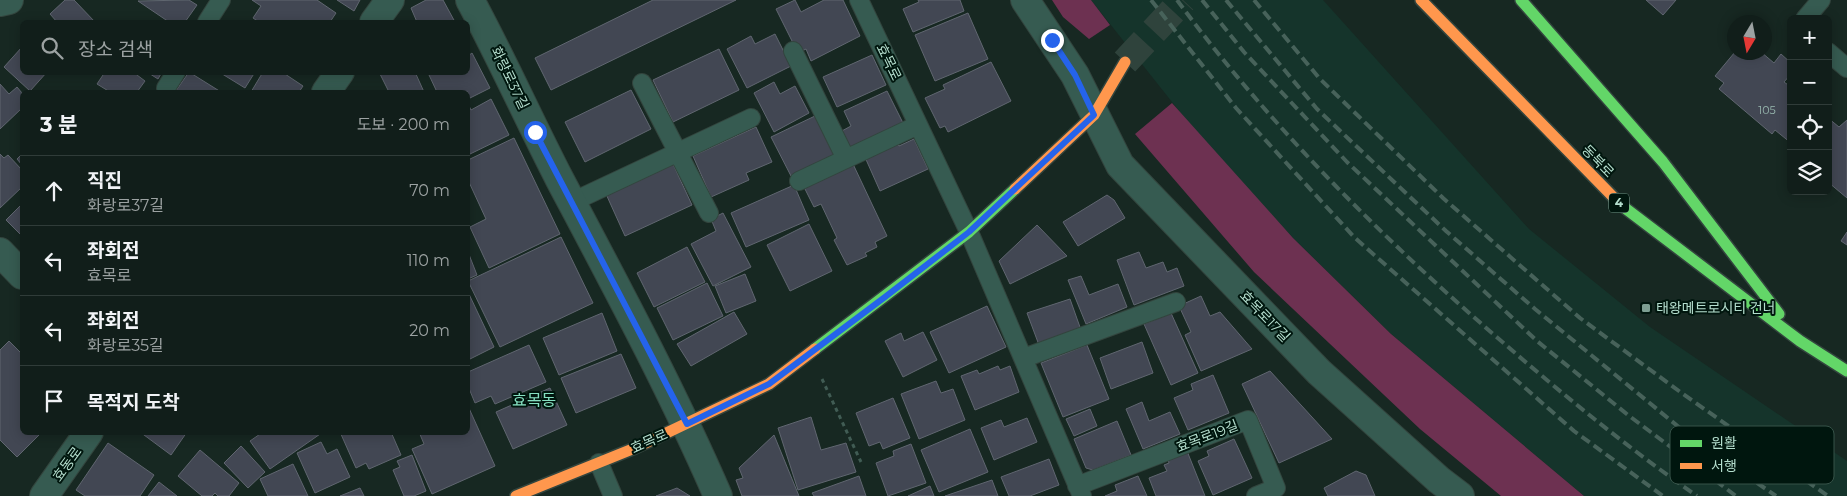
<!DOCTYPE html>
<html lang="ko">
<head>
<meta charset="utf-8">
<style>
  body { margin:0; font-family:Montserrat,"Noto Sans KR",sans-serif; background:#1e2b27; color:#f1f3f6 }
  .controls { position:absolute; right:15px; top:15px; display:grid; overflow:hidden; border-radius:8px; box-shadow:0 2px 12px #0003 }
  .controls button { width:45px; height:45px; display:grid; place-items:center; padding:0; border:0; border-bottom:1px solid #303c39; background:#111e1a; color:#f1f3f6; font:25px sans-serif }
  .compass { position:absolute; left:1727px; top:15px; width:45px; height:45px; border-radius:50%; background:#111e1a; box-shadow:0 2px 12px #0003; rotate:190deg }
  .stop { position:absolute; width:15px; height:15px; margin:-11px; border:4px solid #2563eb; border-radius:50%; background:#fff }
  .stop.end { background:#2563eb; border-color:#fff; box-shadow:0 1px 5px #0008 }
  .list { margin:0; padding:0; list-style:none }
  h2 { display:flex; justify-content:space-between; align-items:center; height:65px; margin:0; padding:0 20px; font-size:21px }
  h2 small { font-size:16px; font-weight:400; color:#9ca2a2 }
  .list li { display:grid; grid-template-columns:32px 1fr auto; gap:15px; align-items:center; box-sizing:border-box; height:70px; padding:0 20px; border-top:1px solid #303c39 }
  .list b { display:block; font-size:19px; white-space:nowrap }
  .list p { margin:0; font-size:16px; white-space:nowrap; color:#9ca2a2 }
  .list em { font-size:16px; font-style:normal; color:#9ca2a2 }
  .icon { flex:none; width:28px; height:28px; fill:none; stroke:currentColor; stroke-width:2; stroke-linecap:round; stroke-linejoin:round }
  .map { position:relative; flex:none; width:1847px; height:496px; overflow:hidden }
  .search { position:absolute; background:#111e1a; box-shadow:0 2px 12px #0003; left:20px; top:20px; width:450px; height:55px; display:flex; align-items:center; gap:12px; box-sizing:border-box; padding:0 18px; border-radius:8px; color:#9ca2a2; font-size:19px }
  .panel { position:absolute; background:#111e1a; box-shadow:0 2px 12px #0003; left:20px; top:90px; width:450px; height:345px; border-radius:8px }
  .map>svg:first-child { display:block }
  .built { fill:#15342b }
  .green { fill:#6d3151 }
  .building { fill:#424753; stroke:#606670 }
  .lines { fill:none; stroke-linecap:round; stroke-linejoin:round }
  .secondary-tunnel { stroke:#2f433c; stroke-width:28; stroke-dasharray:28 14; stroke-linecap:butt }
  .lane-casing { stroke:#33453e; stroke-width:20 }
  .street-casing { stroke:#33453e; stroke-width:30 }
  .fast-casing { stroke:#33453e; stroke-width:14 }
  .slow-casing { stroke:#33453e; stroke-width:14 }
  .path { stroke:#415c54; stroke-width:3; stroke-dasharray:4 4; stroke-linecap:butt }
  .lane { stroke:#365b51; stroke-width:18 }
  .street { stroke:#365b51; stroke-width:28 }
  .fast { stroke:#63d668; stroke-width:11 }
  .slow { stroke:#ff974d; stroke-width:11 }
  .rail { stroke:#47625a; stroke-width:4; stroke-dasharray:10 5; stroke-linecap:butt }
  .route { stroke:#2563eb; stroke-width:6 }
  .poi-dot { fill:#7d9e92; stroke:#00160e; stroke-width:2 }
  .labels { text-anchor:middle; stroke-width:4; stroke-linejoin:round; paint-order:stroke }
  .number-label { font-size:11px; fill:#98b8af }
  .shield { fill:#00160e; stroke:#7ea294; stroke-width:1 }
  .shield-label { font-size:12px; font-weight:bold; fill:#b4dece }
  .street-label { font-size:14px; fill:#b4dece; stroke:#00160e }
  .poi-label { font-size:14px; fill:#b4dece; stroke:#00160e; text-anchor:start }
  .quarter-label { font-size:16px; fill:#85e0c1; stroke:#00160e }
  .key { fill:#00160e; stroke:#365248; stroke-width:1 }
  .key-label { font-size:14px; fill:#b4dece }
</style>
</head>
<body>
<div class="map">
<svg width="1847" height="496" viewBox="0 0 1847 496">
  <rect width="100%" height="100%" fill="#172822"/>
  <path class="built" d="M1091 0H1323L1529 229 1650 327 1847 461V496H1584L1391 334 1293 238 1199 136Z"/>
  <path class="green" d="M1052 0H1091L1110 25 1089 39 1063 17Z
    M1172 103 1293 238 1391 334 1584 496H1501L1420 429 1254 272 1135 134Z"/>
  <path class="building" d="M65 0H74L95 22H57L50 14Z
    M189 0 197 5 185 22H169L138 1Z
    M252 0H317L336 13 330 22H259L253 18 261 6Z
    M337 0H360L354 11Z
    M426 0H443L455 22H417L411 8Z
    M653 0H736L551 90 535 58Z
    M795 0 801 12 824 0H843L860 36 811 61 806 49 798 53 776 9Z
    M918 0H960L964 11 913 32 903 9 919 2Z
    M1646 0H1676L1663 15Z
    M968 13 988 59 935 81 915 35Z
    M775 34 791 66 747 88 727 49 751 36 755 44Z
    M22 47V72H47L30 91 4 67Z
    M719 49 739 90 673 122 653 80Z
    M1735 52H1761L1774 63 1781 54 1791 63V74L1784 82 1791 87V143L1775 130 1772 134 1719 89 1724 83 1715 76Z
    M472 53 490 88 468 99V92H437L429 75 434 72H468V56Z
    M872 55 886 85 837 107 823 77Z
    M991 62 1011 101 948 132 945 126 940 128 925 98 945 89 943 85Z
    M105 72H133L145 81 137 92H110L97 84Z
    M147 72H162L158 79Z
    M189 72 221 92H175Z
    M219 72H255L245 88Z
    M263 72H282L303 86 299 92H251Z
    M379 72H415L424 92H389Z
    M774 82 780 94 795 86 809 113 774 132 754 93Z
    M0 84 9 94 17 87 22 93V108L0 129Z
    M631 90 651 129 585 162 565 122Z
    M887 91 903 123 848 149 840 132 851 126 844 111Z
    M491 99 509 135 468 155V104L471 110Z
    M815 116 834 155 791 176 771 137Z
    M1828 118 1839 127 1847 120V198L1828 182Z
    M756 127 772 162 746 173 749 180 711 197 693 156Z
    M514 138 560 234 489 268 470 227 486 219 468 180V160Z
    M914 139 928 169 880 191 864 155 896 140 899 146Z
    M0 154 4 158 8 155 22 170V187L0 208Z
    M22 154V165L17 159Z
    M673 164 692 205 625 236 606 194Z
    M853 164 887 236 875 242 877 247 865 253 867 256 847 265 834 240 837 238 821 204 814 207 804 187Z
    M794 185 809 220 746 247 731 213Z
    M1107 195 1114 200 1125 218 1078 246 1063 222Z
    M22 204V236L6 220Z
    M723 213 751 267 713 286 691 244 716 231 711 219Z
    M809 224 832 271 790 291 767 245Z
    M1037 225 1067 256 1010 284 999 261Z
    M1847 232V245L1841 241Z
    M561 237 593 303 500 347 468 281Z
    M687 247 705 282 654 307 637 273Z
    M468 252 477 275 468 279Z
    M1139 252 1146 268 1163 262 1167 272 1177 268 1184 286 1134 305 1117 260Z
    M745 274 756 301 726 313 715 286Z
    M1081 276 1089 295 1118 284 1127 307 1086 324 1068 280Z
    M707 283 723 316 673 340 657 308Z
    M468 292 494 347 468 360Z
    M1201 296 1210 316 1220 312 1252 349 1201 371 1185 335 1191 332 1179 306Z
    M1070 299 1081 330 1039 345 1027 313Z
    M987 306 1006 347 949 373 930 332Z
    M734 312 747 334 691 366 677 344Z
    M602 313 617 351 559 375 543 338Z
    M1171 313 1198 373 1171 385 1144 324Z
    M923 332 937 360 903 377 885 341 901 333 904 341Z
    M9 341 22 354V432H42L17 457 0 440V350Z
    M1142 342 1153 373 1111 389 1100 358Z
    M529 345 546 382 495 404 491 396 475 403 468 386V372Z
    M1087 345 1109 399 1063 417 1041 363Z
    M621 354 636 388 576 413 561 378Z
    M998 366 1000 370 1010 366 1019 392 975 410 961 376 977 370 979 374Z
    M1270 371 1332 439 1279 463 1242 384Z
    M1213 375 1229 413 1188 430 1174 398 1193 390 1191 384Z
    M936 381 941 393 953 389 965 420 919 439 901 394Z
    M550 388 567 425 513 449 496 412Z
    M893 398 910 438 883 449 880 442 869 446 856 413Z
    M1142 402 1149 421 1170 412 1180 434 1143 449 1126 409Z
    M468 406 495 466 432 494 412 449 424 444 419 432H468Z
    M1090 409 1097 426 1074 436 1066 419Z
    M811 417 821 450 846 443 856 472 798 490 778 428Z
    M1027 418 1037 442 994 460 981 428 1001 420 1004 427Z
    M1117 421 1131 455 1093 470 1086 468 1074 439Z
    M970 429 988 472 939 492 921 450Z
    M140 432H187L171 455Z
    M263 432H323L270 469 250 441Z
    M340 432H391L401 455 369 469 366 463 356 468Z
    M774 435 799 496H742L736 480 743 478 739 468Z
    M1234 439 1252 478 1213 495 1198 461 1209 456 1207 451Z
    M321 442 327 454 337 449 350 477 315 493 297 453Z
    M108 443 154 475 140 496H85L76 490Z
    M911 444 926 483 888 496 876 463 894 456 893 451Z
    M241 446 265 472 248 488 224 463Z
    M200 450 239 483 229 496H218L215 493 212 496H202L178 476Z
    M1187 451 1205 496H1156L1149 478 1167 471 1164 465 1169 463 1168 459Z
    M412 455 426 491 414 496H404L393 470 400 467 397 461Z
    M1049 459 1059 485 1030 496H1009L1001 477Z
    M293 464 308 496H268L260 479Z
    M1356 471 1366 475 1375 496H1328L1324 488Z
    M859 476 866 496H814L812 493Z
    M1138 476 1147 496H1105L1117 491 1115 485Z
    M992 480 998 496H945Z
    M159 482 177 496H148Z
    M930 486 934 496H908Z
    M360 488 364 496H340Z
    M677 488 690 496H656Z"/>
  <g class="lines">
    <path class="secondary-tunnel" d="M1125 62 1183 0"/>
    <g class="lane-casing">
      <path id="lane" d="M859 0 969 232 1082 496
        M1805 19 1821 0
        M207 22 221 0
        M793 51 846 159
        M1828 52 1847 68
        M642 83 709 213
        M166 88 176 72
        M799 181 918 125
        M572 202 751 118
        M1024 358 1176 302
        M599 463 613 496
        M1077 486 1248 420 1276 488 1256 496"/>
    </g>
    <g class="street-casing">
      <path id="street" d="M470 0C502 59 529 120 560 180 615 284 671 388 718 496
        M1025 0 1075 75 1120 165 1319 372 1439 480 1460 496
        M0 2 9 0
        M374 22 390 0
        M326 92 340 72
        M0 252 22 275
        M44 496 89 432"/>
    </g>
    <g class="fast-casing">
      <path id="fast" d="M1521 0 1663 162 1779 314
        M1621 205 1800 341 1847 371
        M815 349 969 232 1015 189"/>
    </g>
    <g class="slow-casing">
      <path id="slow" d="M1421 0 1621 205
        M1015 189 1094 115 1125 62
        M516 496 635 448 769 384 815 349"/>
    </g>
    <path class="path" d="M822 379 861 462"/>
    <use href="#lane" class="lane"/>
    <use href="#street" class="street"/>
    <use href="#fast" class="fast"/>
    <use href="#slow" class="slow"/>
    <path class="rail" d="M1151 0 1236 108 1355 238 1574 431 1663 496
      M1177 0C1272 129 1386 242 1507 346 1568 399 1631 450 1697 496
      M1202 0 1244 52 1347 162 1537 341 1628 415 1736 496
      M1226 0 1317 109 1446 231 1535 309 1691 437 1776 496
      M1254 0 1320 79 1443 198 1580 318 1683 394 1828 496"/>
  </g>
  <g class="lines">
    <path class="route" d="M535 132 687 424 769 384 885 297 969 232 1094 115 1075 75 1052 40"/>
  </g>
  <rect class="poi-dot" x="1641" y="303" width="10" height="10" rx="2.5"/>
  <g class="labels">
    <g class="number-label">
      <text x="1767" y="114">105</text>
    </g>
    <rect class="shield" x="1609" y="193.5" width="20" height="19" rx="4"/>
    <g class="shield-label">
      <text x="1619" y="207">4</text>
    </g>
    <g class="street-label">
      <text transform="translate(889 62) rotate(64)" y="5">효목로</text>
      <text transform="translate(510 78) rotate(64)" y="5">화랑로37길</text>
      <text transform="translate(1598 161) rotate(46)" y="5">동북로</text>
      <text transform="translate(1265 316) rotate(46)" y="5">효목로17길</text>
      <text transform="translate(1207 436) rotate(-21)" y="5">효목로19길</text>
      <text transform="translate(649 441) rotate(-24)" y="5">효목로</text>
      <text transform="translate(67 464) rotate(-54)" y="5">효동로</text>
    </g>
    <g class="poi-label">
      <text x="1656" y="313">태왕메트로시티 건너</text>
    </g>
    <g class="quarter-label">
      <text x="534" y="406">효목동</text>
    </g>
  </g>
  <rect x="1670" y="426" width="164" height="58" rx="8" class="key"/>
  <rect x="1680" y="440" width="22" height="7" fill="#63d668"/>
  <rect x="1680" y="463" width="22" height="6" fill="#ff974d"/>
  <g class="key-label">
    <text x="1711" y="448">원활</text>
    <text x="1711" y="471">서행</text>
  </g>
</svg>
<div class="controls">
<button>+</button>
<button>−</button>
<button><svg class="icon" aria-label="locate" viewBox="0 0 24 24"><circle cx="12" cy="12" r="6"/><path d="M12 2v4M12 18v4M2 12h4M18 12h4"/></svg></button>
<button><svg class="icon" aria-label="layers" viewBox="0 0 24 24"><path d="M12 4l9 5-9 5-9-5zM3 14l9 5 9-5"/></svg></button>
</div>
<svg class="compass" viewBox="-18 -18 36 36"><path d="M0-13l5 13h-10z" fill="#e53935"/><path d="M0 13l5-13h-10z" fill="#9ca2a2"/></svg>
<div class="stop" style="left:535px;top:132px"></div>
<div class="stop end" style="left:1052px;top:40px"></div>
<div class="search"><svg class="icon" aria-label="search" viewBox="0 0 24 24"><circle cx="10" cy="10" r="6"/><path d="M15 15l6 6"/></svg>장소 검색</div>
<section class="panel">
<h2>3 분<small>도보 · 200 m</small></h2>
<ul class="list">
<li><svg class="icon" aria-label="ahead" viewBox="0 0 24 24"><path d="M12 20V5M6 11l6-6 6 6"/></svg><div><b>직진</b><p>화랑로37길</p></div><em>70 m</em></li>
<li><svg class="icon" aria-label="left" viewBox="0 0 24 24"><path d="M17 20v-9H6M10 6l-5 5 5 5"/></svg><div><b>좌회전</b><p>효목로</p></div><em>110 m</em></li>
<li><svg class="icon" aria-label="left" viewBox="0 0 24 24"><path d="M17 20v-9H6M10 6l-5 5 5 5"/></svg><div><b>좌회전</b><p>화랑로35길</p></div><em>20 m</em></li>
<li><svg class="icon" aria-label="arrive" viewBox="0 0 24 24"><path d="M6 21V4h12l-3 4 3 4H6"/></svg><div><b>목적지 도착</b></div></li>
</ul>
</section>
</div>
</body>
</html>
